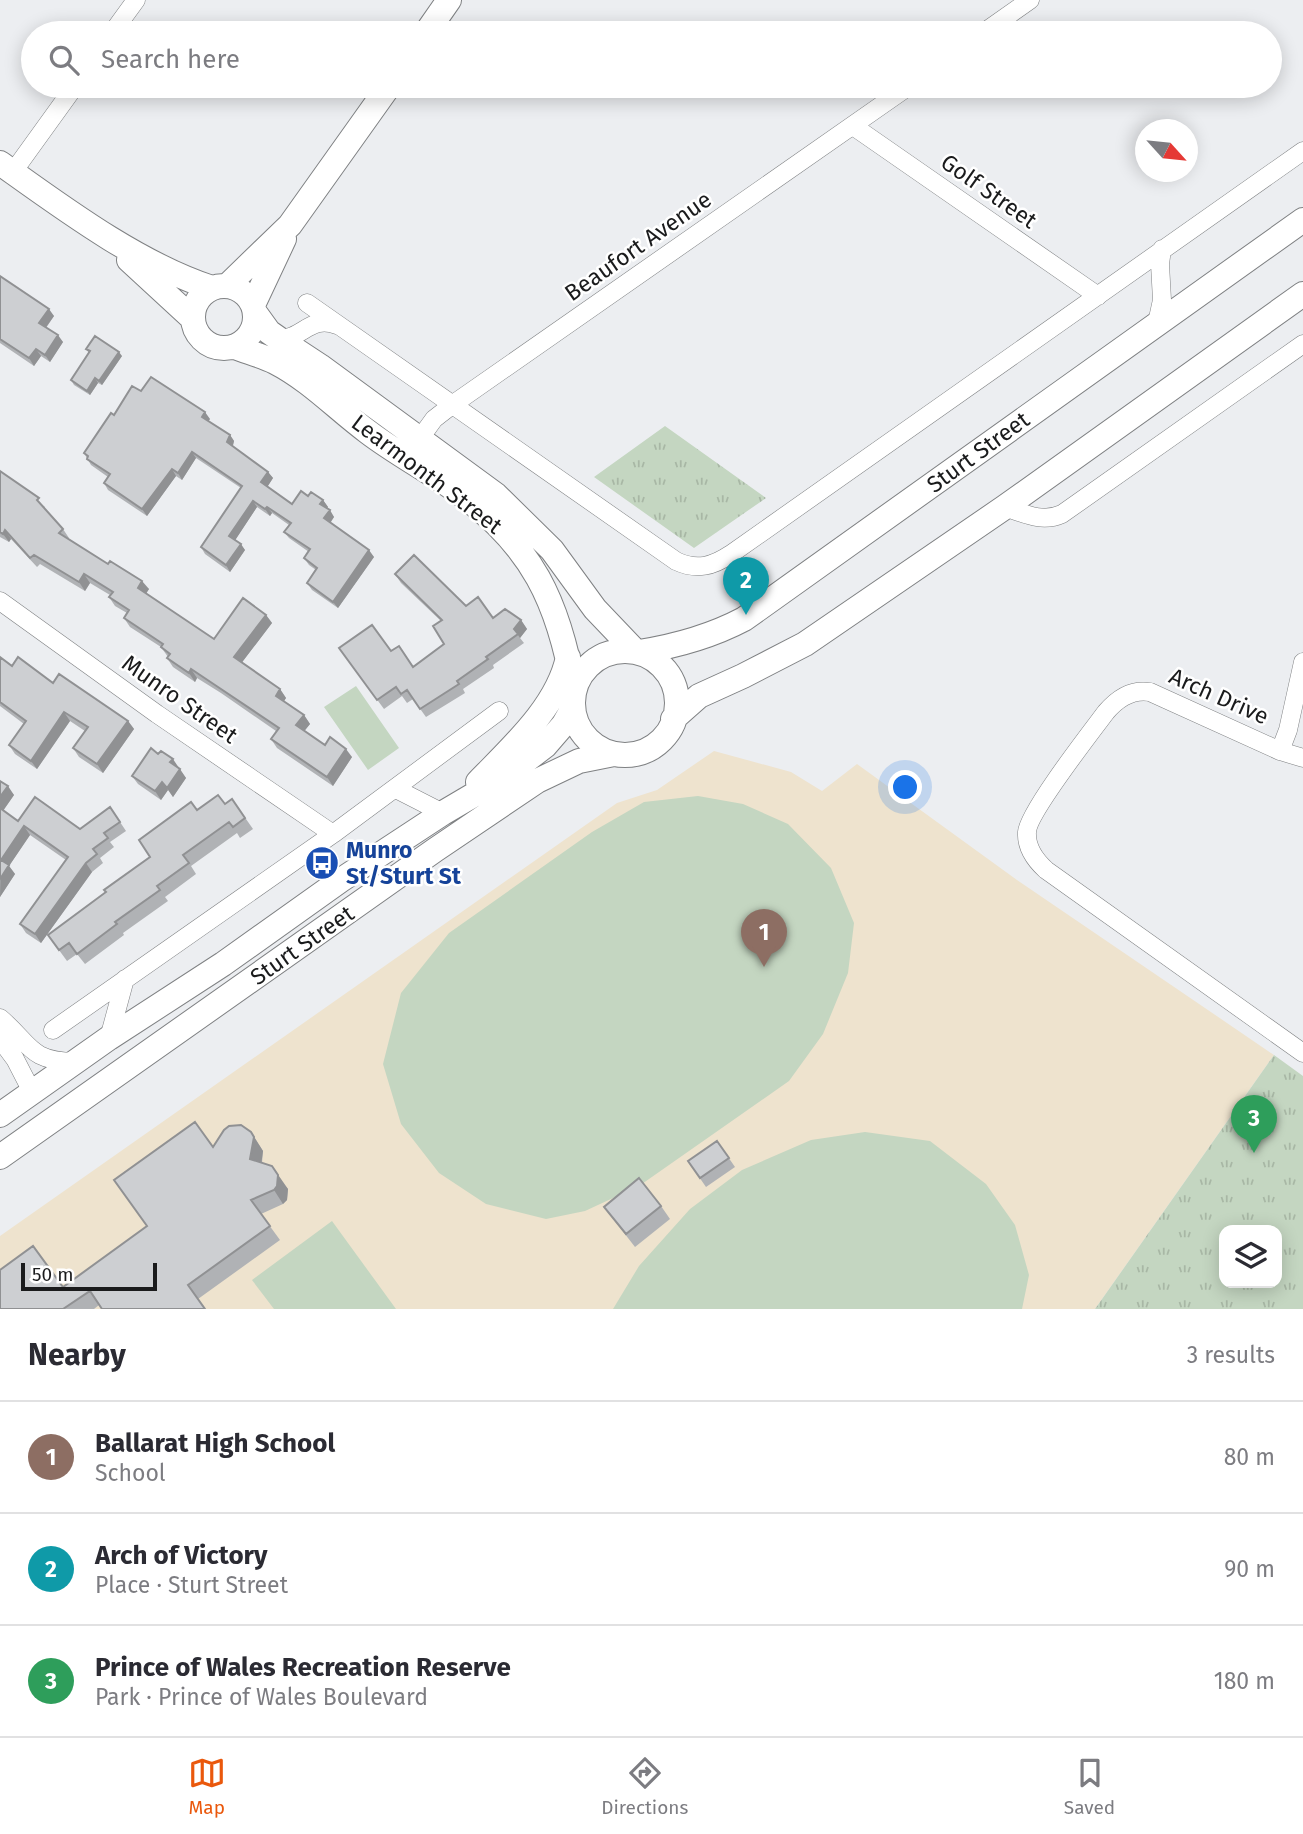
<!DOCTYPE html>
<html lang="en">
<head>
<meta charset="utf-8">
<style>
  body { margin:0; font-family:"Fira Sans",sans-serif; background:#f7f7f7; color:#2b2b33 }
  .controls { position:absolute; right:21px; bottom:21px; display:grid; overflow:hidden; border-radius:14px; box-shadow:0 4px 18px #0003 }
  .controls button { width:63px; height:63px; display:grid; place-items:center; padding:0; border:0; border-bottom:2px solid #e1e1e2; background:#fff; color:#2b2b33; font:35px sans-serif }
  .compass { position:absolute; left:1135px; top:119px; width:63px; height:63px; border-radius:50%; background:#fff; box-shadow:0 4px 18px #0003; rotate:117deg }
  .scale { position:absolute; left:21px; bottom:18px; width:136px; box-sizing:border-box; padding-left:7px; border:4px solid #1a1b1c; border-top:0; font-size:19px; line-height:24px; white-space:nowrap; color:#1a1b1c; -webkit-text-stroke:5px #fff; paint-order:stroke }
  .you { position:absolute; left:906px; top:788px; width:24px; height:24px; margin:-18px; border:5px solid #fff; border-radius:50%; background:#1a73e8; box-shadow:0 0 0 10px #1a73e833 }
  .badge { display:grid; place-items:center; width:46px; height:46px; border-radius:50%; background:#ea580c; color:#fff; font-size:23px; font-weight:700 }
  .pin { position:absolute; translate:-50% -58px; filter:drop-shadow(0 2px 4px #0008) }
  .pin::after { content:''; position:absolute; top:37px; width:24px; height:21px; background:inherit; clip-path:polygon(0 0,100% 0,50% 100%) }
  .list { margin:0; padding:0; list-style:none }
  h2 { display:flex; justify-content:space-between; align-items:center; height:91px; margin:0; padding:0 28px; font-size:30px }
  h2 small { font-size:23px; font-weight:400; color:#7c7c81 }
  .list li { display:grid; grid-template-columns:46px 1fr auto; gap:21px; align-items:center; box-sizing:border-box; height:112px; padding:0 28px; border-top:2px solid #e1e1e2 }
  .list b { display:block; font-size:26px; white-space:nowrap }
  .list p { margin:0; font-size:23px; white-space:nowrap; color:#7c7c81 }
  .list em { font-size:23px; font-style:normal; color:#7c7c81 }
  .icon { flex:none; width:38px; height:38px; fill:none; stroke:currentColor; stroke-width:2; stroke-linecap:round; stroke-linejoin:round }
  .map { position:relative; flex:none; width:1303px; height:1309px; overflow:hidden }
  .search { position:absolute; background:#fff; box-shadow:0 4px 18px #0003; left:21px; right:21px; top:21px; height:77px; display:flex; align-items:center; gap:18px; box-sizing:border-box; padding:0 24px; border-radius:38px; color:#7c7c81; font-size:26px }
  .sheet { height:427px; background:#fff }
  nav { display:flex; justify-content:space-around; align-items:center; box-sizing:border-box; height:98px; border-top:2px solid #e1e1e2; background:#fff; font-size:19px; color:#7c7c81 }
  nav a { display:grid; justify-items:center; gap:4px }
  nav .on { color:#ea580c }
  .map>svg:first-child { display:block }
  .education { fill:#eee3ce }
  .park { fill:url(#park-tufts); fill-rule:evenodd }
  .pitch { fill:#c4d6c1 }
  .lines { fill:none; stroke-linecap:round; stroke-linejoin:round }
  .street-casing { stroke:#7f8183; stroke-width:19 }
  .secondary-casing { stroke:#7f8183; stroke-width:26 }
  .street { stroke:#fff; stroke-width:18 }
  .secondary { stroke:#fff; stroke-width:24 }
  .wall { fill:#b0b2b5 }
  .shaded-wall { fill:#909193 }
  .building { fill:#cdcfd2; stroke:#909193; stroke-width:2 }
  .labels { text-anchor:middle; stroke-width:5; stroke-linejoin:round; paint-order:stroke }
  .street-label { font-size:23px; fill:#1a1b1c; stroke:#fff }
  .transit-label { font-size:23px; font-weight:bold; fill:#164399; stroke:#fff; text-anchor:start }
</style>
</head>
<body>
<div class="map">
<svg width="1303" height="1309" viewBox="0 0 1303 1309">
  <defs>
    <pattern id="park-tufts" width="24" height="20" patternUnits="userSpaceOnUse" patternTransform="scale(1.75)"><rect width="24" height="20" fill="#c4d6c1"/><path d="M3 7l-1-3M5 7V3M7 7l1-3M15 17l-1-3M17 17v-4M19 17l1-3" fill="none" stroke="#a8b7a5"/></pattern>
  </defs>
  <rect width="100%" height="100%" fill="#eceef1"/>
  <path class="education" d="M714 751 791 772 822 791 857 764 1017 880 1274 1055 1095 1309H0V1236L617 803 657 790Z"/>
  <path class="park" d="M665 426 766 498 694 548 594 477Z
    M1274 1055 1303 1076V1309H1095ZM1224 1230H1277V1283H1224Z"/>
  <path class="pitch" d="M356 686 399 748 368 770 324 707Z
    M698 796 743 804 788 824 831 868 854 923 848 973 823 1034 789 1081 639 1186 585 1211 546 1219 486 1204 439 1173 401 1124 383 1064 401 993 449 933 592 832 644 802Z
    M865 1132 930 1141 986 1184 1015 1225 1029 1275 1022 1309H613L639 1266 690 1209 742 1170 811 1140Z
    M332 1221 396 1309H274L252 1280Z"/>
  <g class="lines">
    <g class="street-casing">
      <path id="street" d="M112 33 136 0
        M983 33 1030 0
        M853 126 1098 296
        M13 172 75 86
        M307 303 676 561C697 571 713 566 731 554L1303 151
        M1157 323 1162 300 1160 264 1162 249
        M279 339C304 338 310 315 337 325
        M413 448 434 419 452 405 909 86
        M1005 507C1025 514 1042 523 1062 514L1303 344
        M0 601 157 714 333 834
        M1280 751 1288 730 1303 662
        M1303 758 1280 751 1150 692C1132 689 1117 699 1106 712 1091 732 1028 813 1027 832 1026 848 1035 860 1046 870L1303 1053
        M396 789 443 813
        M0 1018C31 1044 28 1061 75 1062
        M53 1030 333 834 499 711
        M109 1038 125 979
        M0 1039 15 1059 32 1092"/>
    </g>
    <g class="secondary-casing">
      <path id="secondary" d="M426 33 449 0
        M0 163C63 208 138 264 212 288
        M129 260 193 319
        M193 317a31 31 0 1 1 62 0a31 31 0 1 1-62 0Z
        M227 286 290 225 389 86
        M253 305 284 239
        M256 314 269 332 279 339 320 366 496 495 552 550 595 609 636 652
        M235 347C248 352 263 356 275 362 310 380 337 409 368 432 397 454 428 470 457 491 532 545 559 602 574 691
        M573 703a52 52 0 1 1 104 0a52 52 0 1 1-104 0Z
        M639 652C677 646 710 637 744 619L1303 220
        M673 719 699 696 743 676 805 644 1005 507 1303 294
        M478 782C512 747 558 706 568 657
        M0 1115 109 1038 223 964 341 880 443 813 504 777 545 746 564 724 573 708
        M0 1157 435 850 537 781 579 761 614 754"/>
    </g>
    <use href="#street" class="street"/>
    <use href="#secondary" class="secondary"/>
  </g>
  <path class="wall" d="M0 276 54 316 46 328 63 342 50 362 41 356 34 366 0 343Z
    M86 349 122 356 102 385 98 383 90 395 74 385 71 380 89 353Z
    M141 391 210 419 208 421 230 435 234 441 233 446 268 472 273 478 267 487 292 504 308 496 323 500 328 507 327 508 334 517 330 522 374 557 338 608 312 590 307 583 316 570 309 565 304 558 309 552 289 538 284 532 289 525 272 513 270 516 257 507 235 540 245 550 230 572 205 554 201 547 241 488 196 458 182 480 176 476 147 516 108 490 104 483 108 477 91 465 84 453 114 415Z
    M0 471 45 507 44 508 63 529 69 538 68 539 149 589 146 593 214 639 266 615 272 623 242 662 280 689 286 698 284 701 304 715 310 724 304 731 325 745 352 757 333 786 277 748 271 739 276 731 221 693 197 678 195 682 173 667 167 658 168 657 161 647 130 627 124 618 127 613 115 606 109 597 110 595 90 583 85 591 40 564 37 567 11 539 9 542 0 537Z
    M395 574 493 618 521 620 527 629 520 638 524 643 493 665 494 668 463 689 465 693 426 717 413 699 407 703 402 696 384 709 339 648 391 651 413 667 444 644 441 621 401 583Z
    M0 657 12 666 53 683 128 721 134 729 103 773 79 757 73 748 85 731 70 721 37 769 15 754 9 745 24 724 0 706Z
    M178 768 186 778 173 797 168 790 161 800 138 784 132 776Z
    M0 781 14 795 3 811 18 821 80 829 110 807 126 831 110 842 114 847 100 858 103 863 92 872 41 943 26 933 20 924 66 860 30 835 9 866 15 874 0 897Z
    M232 799 253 829 240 838 237 833 191 866 196 874 165 897 168 901 123 933 124 935 85 964 77 954 67 961 48 935 106 892 150 857 197 810 225 804Z
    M251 1132 263 1151 262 1163 288 1189 287 1200 283 1204 261 1214 280 1240 198 1299 99 1305 94 1309H0L63 1287 147 1226 213 1147Z
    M717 1141 735 1167 706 1187 688 1161Z
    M661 1206 670 1219 635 1247 604 1207Z"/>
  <path class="shaded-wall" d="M49 309 54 316 44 330 39 323Z
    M58 335 63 342 50 362 45 355Z
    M36 349 41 356 34 366 29 358Z
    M119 352 122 356 102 385 99 381Z
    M95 378 98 383 90 395 87 391Z
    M205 412 210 419 207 423 202 417Z
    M230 435 234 441 232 448 227 442Z
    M192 452 196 458 182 480 178 473Z
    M172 469 176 476 147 516 142 509Z
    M268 472 273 478 266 489 261 482Z
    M323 500 328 507 325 511 320 504Z
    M253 501 257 507 234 542 229 536Z
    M267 507 272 513 270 516 265 509Z
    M330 510 334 517 329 525 324 518Z
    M5 530 11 539 9 542 3 534Z
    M241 544 245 550 230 572 226 565Z
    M369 550 374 557 338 608 333 602Z
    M84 574 90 583 85 591 79 582Z
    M142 581 149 589 144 597 138 588Z
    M266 615 272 623 240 665 234 657Z
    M521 620 527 629 520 638 514 629Z
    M191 669 197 678 195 682 189 673Z
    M280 689 286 698 282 704 276 696Z
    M64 712 70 721 37 769 31 761Z
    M304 715 310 724 302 734 296 725Z
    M128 721 134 729 103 773 97 764Z
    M346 749 352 757 333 786 327 777Z
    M173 759 179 768 176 771 170 762Z
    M180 769 186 778 173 797 167 788Z
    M162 782 168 790 161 800 155 791Z
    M8 786 14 795 0 815V797Z
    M24 826 30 835 9 866 15 874 0 897 1 860Z
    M86 863 92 872 41 943 35 934Z
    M251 1132 263 1151 260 1173 250 1159Z
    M272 1166 288 1189 287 1200 283 1204 274 1190Z"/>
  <path class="building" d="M0 276 49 309 39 323 58 335 45 355 36 349 29 358 0 339Z
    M95 336 119 352 99 381 95 378 87 391 71 380 90 351 86 349Z
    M151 377 205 412 202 417 230 435 227 442 268 472 261 482 292 504 301 491 308 496 311 492 323 500 320 504 330 510 324 518 369 550 333 602 307 583 317 568 304 558 310 549 284 532 291 523 267 507 265 509 253 501 229 536 241 544 226 565 201 547 242 486 192 452 178 473 172 469 142 509 104 483 110 474 87 459 88 456 84 453 111 413 114 415 132 386 141 391Z
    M0 471 39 498 37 500 63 529 59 533 108 564 110 561 142 581 138 588 214 639 243 598 266 615 234 657 280 689 276 696 304 715 296 725 325 745 330 737 346 749 327 777 271 739 279 728 215 685 191 669 189 673 167 658 170 654 161 647 163 644 124 618 129 610 109 597 113 592 84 574 79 582 34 555 30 558 5 530 3 534 0 532Z
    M414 555 466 606 478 597 493 618 505 609 521 620 514 629 518 634 486 657 488 659 457 681 459 684 420 709 407 690 401 694 396 687 377 700 339 648 372 625 391 651 399 646 413 667 444 644 433 626 442 620 395 574Z
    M0 657 12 666 18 657 53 683 59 674 128 721 97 764 73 748 88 727 64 712 31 761 9 745 26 721 0 702Z
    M151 748 158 754 161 751 173 759 170 762 180 769 167 788 162 782 155 791 132 776Z
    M0 781 8 786 0 797Z
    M218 795 225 804 232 799 245 818 233 827 229 822 183 855 189 863 157 886 160 890 115 922 117 924 77 954 69 943 59 950 48 935 106 892 104 890 150 857 139 840 191 802 197 810Z
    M35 797 80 829 110 807 120 822 104 833 108 838 93 849 97 854 86 863 35 934 20 924 68 857 24 826 1 860 9 865 0 879V808L18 821Z
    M195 1122 213 1147 224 1130 229 1126 241 1125 251 1132 254 1137 250 1159 272 1166 278 1175 277 1186 274 1190 251 1200 270 1226 188 1285 205 1309H102L90 1291 63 1309H0V1270L33 1246 63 1287 147 1226 114 1180Z
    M717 1141 729 1158 700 1178 688 1161Z
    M639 1178 661 1206 626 1234 604 1207Z"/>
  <defs>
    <g id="bus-disc" transform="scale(1.75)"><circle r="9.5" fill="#1a4fb4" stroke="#fff"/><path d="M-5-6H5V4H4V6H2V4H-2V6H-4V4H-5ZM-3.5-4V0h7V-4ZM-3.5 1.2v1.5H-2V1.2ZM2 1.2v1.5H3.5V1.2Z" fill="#fff"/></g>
  </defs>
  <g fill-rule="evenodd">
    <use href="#bus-disc" x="322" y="863"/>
  </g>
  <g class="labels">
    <g class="street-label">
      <text transform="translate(989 191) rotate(35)" y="8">Golf Street</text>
      <text transform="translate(638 246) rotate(-35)" y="8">Beaufort Avenue</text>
      <text transform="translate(978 452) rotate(-36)" y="8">Sturt Street</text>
      <text transform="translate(427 474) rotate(37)" y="8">Learmonth Street</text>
      <text transform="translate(1219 696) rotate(24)" y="8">Arch Drive</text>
      <text transform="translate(180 699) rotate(35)" y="8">Munro Street</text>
      <text transform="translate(302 945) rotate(-35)" y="8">Sturt Street</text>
    </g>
    <g class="transit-label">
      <text x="346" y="858">Munro<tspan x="346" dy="26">St/Sturt St</tspan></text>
    </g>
  </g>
</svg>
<div class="controls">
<button><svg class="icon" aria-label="layers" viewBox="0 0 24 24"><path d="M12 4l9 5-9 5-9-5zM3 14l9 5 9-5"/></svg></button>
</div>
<svg class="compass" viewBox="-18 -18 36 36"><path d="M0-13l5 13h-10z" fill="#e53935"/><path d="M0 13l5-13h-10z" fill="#7c7c81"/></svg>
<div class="scale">50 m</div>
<div class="you"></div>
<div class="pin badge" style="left:764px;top:967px;background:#8d6e63">1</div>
<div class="pin badge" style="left:746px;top:615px;background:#0f9aa8">2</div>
<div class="pin badge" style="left:1254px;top:1153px;background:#2e9e5b">3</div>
<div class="search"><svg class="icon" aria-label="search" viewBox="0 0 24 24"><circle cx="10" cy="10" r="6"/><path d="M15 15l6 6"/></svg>Search here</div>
</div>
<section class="sheet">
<h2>Nearby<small>3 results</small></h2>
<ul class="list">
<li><span class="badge" style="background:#8d6e63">1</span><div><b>Ballarat High School</b><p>School</p></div><em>80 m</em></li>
<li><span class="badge" style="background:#0f9aa8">2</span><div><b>Arch of Victory</b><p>Place · Sturt Street</p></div><em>90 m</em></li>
<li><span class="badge" style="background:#2e9e5b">3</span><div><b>Prince of Wales Recreation Reserve</b><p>Park · Prince of Wales Boulevard</p></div><em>180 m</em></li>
</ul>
</section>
<nav>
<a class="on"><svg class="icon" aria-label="map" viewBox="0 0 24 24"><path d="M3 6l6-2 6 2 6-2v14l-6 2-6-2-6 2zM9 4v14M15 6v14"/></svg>Map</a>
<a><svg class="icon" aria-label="directions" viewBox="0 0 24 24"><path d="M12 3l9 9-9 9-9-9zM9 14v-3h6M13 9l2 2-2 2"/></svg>Directions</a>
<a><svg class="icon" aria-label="saved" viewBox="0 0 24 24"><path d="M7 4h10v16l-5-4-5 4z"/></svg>Saved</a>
</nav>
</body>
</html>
